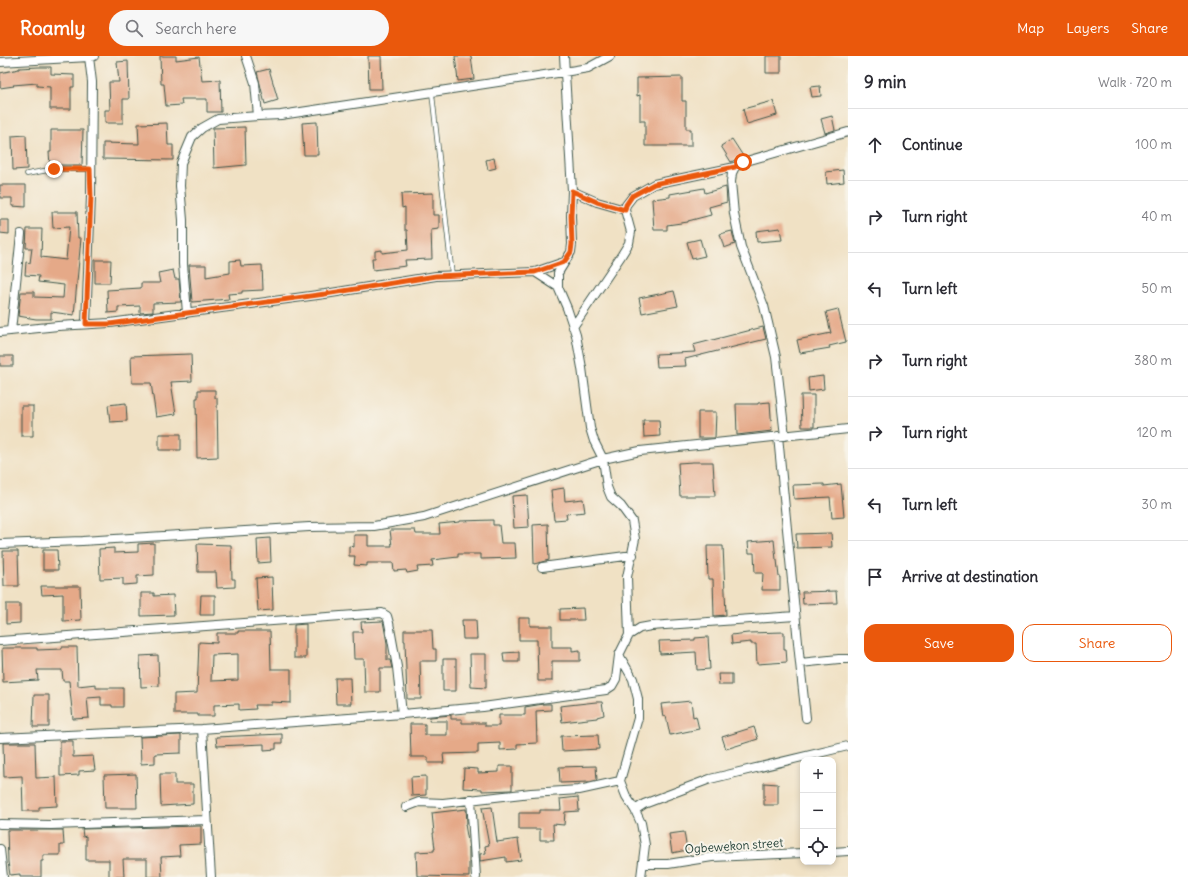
<!DOCTYPE html>
<html lang="en">
<head>
<meta charset="utf-8">
<style>
  body { margin:0; font-family:Delius,sans-serif; background:#f7f7f7; color:#2b2b33 }
  .controls { position:absolute; right:12px; bottom:12px; display:grid; overflow:hidden; border-radius:8px; box-shadow:0 2px 6px #0003 }
  .controls button { width:36px; height:36px; display:grid; place-items:center; padding:0; border:0; border-bottom:1px solid #e1e1e2; background:#fff; color:#2b2b33; font:20px sans-serif }
  .stop { position:absolute; width:12px; height:12px; margin:-9px; border:3px solid #ea580c; border-radius:50%; background:#fff }
  .stop.end { background:#ea580c; border-color:#fff; box-shadow:0 1px 4px #0008 }
  .list { margin:0; padding:0; list-style:none }
  h2 { display:flex; justify-content:space-between; align-items:center; height:52px; margin:0; padding:0 16px; font-size:17px }
  h2 small { font-size:13px; font-weight:400; color:#7c7c81 }
  .list li { display:grid; grid-template-columns:26px 1fr auto; gap:12px; align-items:center; box-sizing:border-box; height:72px; padding:0 16px; border-top:1px solid #e1e1e2 }
  .list b { display:block; font-size:15px; white-space:nowrap }
  .list em { font-size:13px; font-style:normal; color:#7c7c81 }
  .actions { display:flex; gap:8px; padding:12px 16px }
  .actions a { flex:1; padding:9px 0; border:1px solid #ea580c; border-radius:12px; text-align:center; font-size:14px; color:#ea580c }
  .actions .main { background:#ea580c; color:#fff }
  .icon { flex:none; width:22px; height:22px; fill:none; stroke:currentColor; stroke-width:2; stroke-linecap:round; stroke-linejoin:round }
  .map { position:relative; flex:none; width:848px; height:821px; overflow:hidden }
  header { display:flex; align-items:center; gap:24px; box-sizing:border-box; height:56px; padding:0 20px; background:#ea580c; color:#fff }
  header strong { font-size:19px }
  nav { display:flex; gap:22px; margin-inline-start:auto; font-size:14px }
  .search { width:280px; height:36px; background:#f7f7f7; display:flex; align-items:center; gap:10px; box-sizing:border-box; padding:0 14px; border-radius:22px; color:#7c7c81; font-size:15px }
  main { display:flex }
  aside { flex:1; background:#fff }
  .map>svg:first-child { display:block }
  .building { fill:#e5a988; fill-rule:evenodd }
  .lines { fill:none; stroke-linecap:round; stroke-linejoin:round }
  .service-casing { stroke:#3e564a; stroke-width:5.5 }
  .minor-casing { stroke:#3e564a; stroke-width:10 }
  .service { stroke:#fff; stroke-width:4 }
  .minor { stroke:#fff; stroke-width:8 }
  .route { stroke:#ea580c; stroke-width:5 }
  .labels { text-anchor:middle; stroke-width:4; stroke-linejoin:round; paint-order:stroke }
  .street-label { font-size:12px; fill:#1f3d34; stroke:#f7f3e8 }
</style>
</head>
<body>
<header>
<strong>Roamly</strong>
<div class="search"><svg class="icon" aria-label="search" viewBox="0 0 24 24"><circle cx="10" cy="10" r="6"/><path d="M15 15l6 6"/></svg>Search here</div>
<nav><a>Map</a><a>Layers</a><a>Share</a></nav>
</header>
<main>
<div class="map">
<svg width="848" height="821" viewBox="0 0 848 821">
  <rect width="100%" height="100%" fill="#f7f3e8"/>
  <filter id="ink" filterUnits="userSpaceOnUse"><feTurbulence type="fractalNoise" baseFrequency=".025" numOctaves="2"/><feDisplacementMap in="SourceGraphic" scale="8" xChannelSelector="R" yChannelSelector="G"/><feConvolveMatrix kernelMatrix="1 2 1 2 8 2 1 2 1" color-interpolation-filters="sRGB"/></filter>
  <filter id="wash" filterUnits="userSpaceOnUse"><feTurbulence type="fractalNoise" baseFrequency=".012" numOctaves="4" result="noise"/><feDisplacementMap in="SourceGraphic" scale="16" xChannelSelector="R" yChannelSelector="G"/><feGaussianBlur stdDeviation="0.9" result="paint"/><feColorMatrix in="noise" values="0 0 0 0 0 0 0 0 0 0 0 0 0 0 0 0 0 1.4 0 .05"/><feComposite in="paint" operator="in"/></filter>
  <g filter="url(#wash)">
    <rect width="100%" height="100%" fill="#f0e1c4"/>
    <g id="blocks">
      <path class="building" d="M160 0H176V4L199 1 202 25 220 24 221 56H207V43H181L182 49 166 50 164 28H161Z
        M368 0H381L382 33H369Z
        M455 0H471L474 23 458 25Z
        M766 0H781V17H766Z
        M128 5 129 43H123V67H105V54H110L109 26H119L117 6Z
        M38 11H51V18L74 19V31H71V53H50V31L37 30V27L13 29 14 30 0 32V17L19 13V12Z
        M269 13 278 44 265 48 257 16Z
        M682 21V45H686V73H691V90H645V65H640V39L637 40V22Z
        M820 30 821 40 812 41 810 31Z
        M773 45 777 59 747 68 743 53Z
        M832 60 835 74 825 77 821 63Z
        M317 66 318 99H304L302 67Z
        M167 67 168 89H173V104L103 103V87L139 88 138 68Z
        M245 71 246 109 214 112 213 72Z
        M51 74H83L82 109H50L49 96H51Z
        M26 79 27 113 13 114 12 80Z
        M732 83 743 100 731 106 721 90Z
        M494 102 496 112 488 114 486 104Z
        M843 114 844 126 827 128 826 116Z
        M0 129H26V151L12 150V142H0Z
        M726 131 727 146 709 151 711 159 688 165V166L667 169V174H654L652 143 670 141V138L704 132 705 137Z
        M433 137V159H439V173L431 174 432 203 405 204 406 210 373 214 372 202H375V195L382 194V197L408 194 407 174H405V151L402 152 401 138Z
        M52 156H77L78 182H81L74 259 51 256V263H36L18 260 21 236H34V241L63 242 64 229 38 226 39 220 25 219 26 206 30 207 32 192H26L27 173H42L41 201 66 204 69 171 53 172Z
        M0 164H9V178L0 177Z
        M780 172 782 184 757 186 756 175Z
        M732 175 735 188 724 192 720 178Z
        M700 183 705 200 692 203 687 186Z
        M95 204H111L110 227H95Z
        M240 204 241 210 262 209 263 234 242 235V237L228 238 229 243 217 244 192 246 189 209H206V221L230 217V205Z
        M173 214 175 223H179L181 246 153 247V256L140 257V250L118 251V256L108 257 107 234 141 232V227H160L158 217Z
        M674 235 678 250 642 257 639 242Z
        M838 253 846 286 829 290 830 292 800 297 797 284 831 277 826 256Z
        M763 271 766 283 685 303 686 310 657 311 656 298 695 296 693 289Z
        M191 298 192 325 171 326 176 358 156 361 151 327H132L131 300Z
        M0 300H13V310H0Z
        M823 320 824 333 809 335 808 322Z
        M198 334H215V342H217L218 401 197 402 196 342H198Z
        M801 339H814V371H802Z
        M770 346 772 375 737 379 736 348H758V347Z
        M126 347 127 365 110 366 108 349Z
        M21 350H33V380H21Z
        M698 356H716L715 382H698Z
        M643 364H659L660 380 644 381Z
        M159 378H181V394H159Z
        M693 406H713L715 440H680L678 407Z
        M824 428V430L841 428 844 461 832 462 830 441 794 443 793 429Z
        M564 432 565 445 583 443 585 456 566 458 567 463 554 464 551 434Z
        M527 439 529 471 514 472 512 440Z
        M493 464V469H499L501 487H515L516 502 481 503V498H458V501L432 504 433 510 417 511 418 515 407 517 406 514 394 515 393 507H367V510L354 509 355 500H349V490L354 491V479H368V490H392L390 474H415L416 478H440L439 468 460 466V465Z
        M548 468 549 504 534 508 533 469Z
        M831 477 832 491 797 492 796 478Z
        M270 482 271 506 258 507 257 483Z
        M774 484 776 504H777L779 521H780V534H762L763 517H755L754 497H749L748 486Z
        M154 487V519L137 520V528L123 529V522L100 523 99 493 114 492V497L138 496V488Z
        M197 488 231 489 232 523H235V531L217 532 216 516H198Z
        M707 490H723L726 559 714 560 713 523H708Z
        M43 494H57L58 514H43Z
        M3 495H18L19 530H4Z
        M272 521 273 554 258 555 256 522Z
        M41 530H80L81 564 63 565V538L42 539Z
        M836 535 837 547 803 548 802 536Z
        M141 537H154V540L173 539 174 559 141 560Z
        M201 539H215V559H200Z
        M6 548H20V567L6 568Z
        M583 552 584 564H560V553Z
        M519 562H530V570H552V591H572V595L580 594V605H552V625H538L537 584H519Z
        M462 564H476L477 583H463Z
        M383 565 387 587V604H390L392 612H380V636H365L364 603H354L353 576H362L361 566Z
        M306 568V602H294V569Z
        M404 574H432L433 593H436V605H420L421 643H407L405 585H404Z
        M238 575H270L271 613H291V647L271 646V649H255L256 653 239 654V648L214 649V660H198V658H174V638L197 637 199 586 217 587V577H238ZM238 598V624L211 625 212 599Z
        M784 576V593H786L787 606 757 608 756 588H751V586L732 588 731 579 748 577Z
        M708 581 710 613 697 614 696 596 660 598 659 585 695 584V582Z
        M62 591H77L78 630 96 628V632H123V651H112V649H101V641L87 642 89 662 73 663 69 625H63L62 614H37L38 624 3 626 2 592H37V594L62 593Z
        M519 596V606H504L503 597Z
        M470 598H486V632L471 631Z
        M158 599 159 630 141 631 140 600Z
        M443 603H456V635H443Z
        M718 618H732V629H719Z
        M335 622H350L351 648H336Z
        M34 639H49V671H33Z
        M691 645 693 661 696 660 699 673 670 679 666 660 663 661 661 648Z
        M596 646H602L604 659 597 661V662L562 666 560 650Z
        M543 648H551V654L536 655 537 687 517 688V693L500 694V687L478 688V697L443 698 444 707H428V701H411L410 668H425V679H447V665H429L430 661 451 659V663H462V667H485V670H499V659H525V651Z
        M754 671 758 683 726 693 722 681Z
        M282 678V687H276V693L264 694V688L217 690 216 681Z
        M181 679V697L155 698V707L141 708 140 681Z
        M598 679 599 693 562 695 561 680Z
        M60 685H73V701L93 700 95 714 79 715V719L60 720Z
        M3 687H35L36 722 56 721 57 750 39 751V755H23L22 720 4 721Z
        M499 710H512V734L482 735V733L463 732 464 712 478 713V717L499 716Z
        M596 710 597 724 589 726 560 727 559 711Z
        M136 718 137 752H105L104 719Z
        M160 718H175V728H193V748L161 750Z
        M426 720V739L412 740 411 721Z
        M764 727 778 728V749H764Z
        M578 741 579 755 565 756 564 769 553 768 554 784H540V773H519V757H540V754H561L560 743Z
        M492 751 497 786 518 783 521 804 506 806V801L480 805V798L486 797 485 790 489 789 482 752Z
        M466 753 467 767 465 768 469 792V821L417 820 416 796 434 795V793H435L433 777H434L432 757Z
        M201 770V788L179 789 180 800 161 801 162 821H147V803H123L124 821H109V804H86V780L83 781 82 773Z
        M7 774H63L64 789H60V799H43V805H41V821H20V818L10 819 8 806Z
        M684 776 687 794 672 797 669 778Z"/>
    </g>
  </g>
  <g filter="url(#ink)">
    <use href="#blocks" fill-opacity="0" stroke="#3e564a" stroke-width="1"/>
    <g class="lines">
      <g class="service-casing">
        <path id="service" d="M432 37 452 219
          M27 118 54 113H90"/>
      </g>
      <g class="minor-casing">
        <path id="minor" d="M564 0 572 135 571 160 572 188 571 196 558 217V231L567 252 576 279 582 312 590 372 594 385 603 403 640 395 848 373
          M0 6 89 1
          M258 60 281 59 564 16 588 12 610 0
          M572 135 597 146 625 154
          M535 216 558 231
          M187 257 183 208V164L180 130 181 107 192 81 202 72 218 63 258 60 255 27 246 0
          M86 268 91 140 92 26 89 1 94 0
          M573 271 621 200 629 187 631 176 625 154 626 149 633 140 654 128 735 111
          M11 275 21 178
          M0 276 58 270 110 267 325 238 436 220 535 216 564 206
          M778 380 800 607 839 603H848
          M785 380 776 301 764 250 741 191 734 158 731 126 732 117 735 111 743 106 848 76
          M0 488 82 485 309 471 374 470 424 461 603 403 607 431 611 441 621 450 632 465 635 483 627 521 629 579 619 599 616 623 612 630 606 634 483 651 402 658 202 673 0 682
          M542 511 633 499
          M629 579 640 572 651 570 795 560
          M0 585 382 557 387 560 389 567 397 611 402 658
          M619 599 633 623 638 643V662L620 725 626 740 635 754 641 767 645 789 641 821
          M800 607 806 662
          M202 673 211 821
          M471 743 476 821
          M406 751 419 746 443 747 531 737 579 734 620 725
          M635 754 644 748 710 723 848 690
          M0 768 51 769 207 764
          M0 793 3 821
          M833 796 848 795
          M643 808H668L712 801 803 797"/>
      </g>
      <use href="#service" class="service"/>
      <use href="#minor" class="minor"/>
    </g>
  </g>
  <g class="lines" filter="url(#ink)">
    <path class="route" d="M54 113H90L91 140 86 268H110L187 257 325 238 436 220 535 216 564 206 571 196 572 188 571 160 572 135 597 146 625 154 626 149 632 140 654 128 735 111 743 106"/>
  </g>
  <g class="labels">
    <g class="street-label">
      <text transform="translate(734 790) rotate(-4)" y="4">Ogbewekon street</text>
    </g>
  </g>
</svg>
<div class="controls">
<button>+</button>
<button>−</button>
<button><svg class="icon" aria-label="locate" viewBox="0 0 24 24"><circle cx="12" cy="12" r="6"/><path d="M12 2v4M12 18v4M2 12h4M18 12h4"/></svg></button>
</div>
<div class="stop" style="left:743px;top:106px"></div>
<div class="stop end" style="left:54px;top:113px"></div>
</div>
<aside>
<h2>9 min<small>Walk · 720 m</small></h2>
<ul class="list">
<li><svg class="icon" aria-label="ahead" viewBox="0 0 24 24"><path d="M12 20V5M6 11l6-6 6 6"/></svg><div><b>Continue</b></div><em>100 m</em></li>
<li><svg class="icon" aria-label="right" viewBox="0 0 24 24"><path d="M7 20v-9h11M14 6l5 5-5 5"/></svg><div><b>Turn right</b></div><em>40 m</em></li>
<li><svg class="icon" aria-label="left" viewBox="0 0 24 24"><path d="M17 20v-9H6M10 6l-5 5 5 5"/></svg><div><b>Turn left</b></div><em>50 m</em></li>
<li><svg class="icon" aria-label="right" viewBox="0 0 24 24"><path d="M7 20v-9h11M14 6l5 5-5 5"/></svg><div><b>Turn right</b></div><em>380 m</em></li>
<li><svg class="icon" aria-label="right" viewBox="0 0 24 24"><path d="M7 20v-9h11M14 6l5 5-5 5"/></svg><div><b>Turn right</b></div><em>120 m</em></li>
<li><svg class="icon" aria-label="left" viewBox="0 0 24 24"><path d="M17 20v-9H6M10 6l-5 5 5 5"/></svg><div><b>Turn left</b></div><em>30 m</em></li>
<li><svg class="icon" aria-label="arrive" viewBox="0 0 24 24"><path d="M6 21V4h12l-3 4 3 4H6"/></svg><div><b>Arrive at destination</b></div></li>
</ul>
<div class="actions"><a class="main">Save</a><a>Share</a></div>
</aside>
</main>
</body>
</html>
